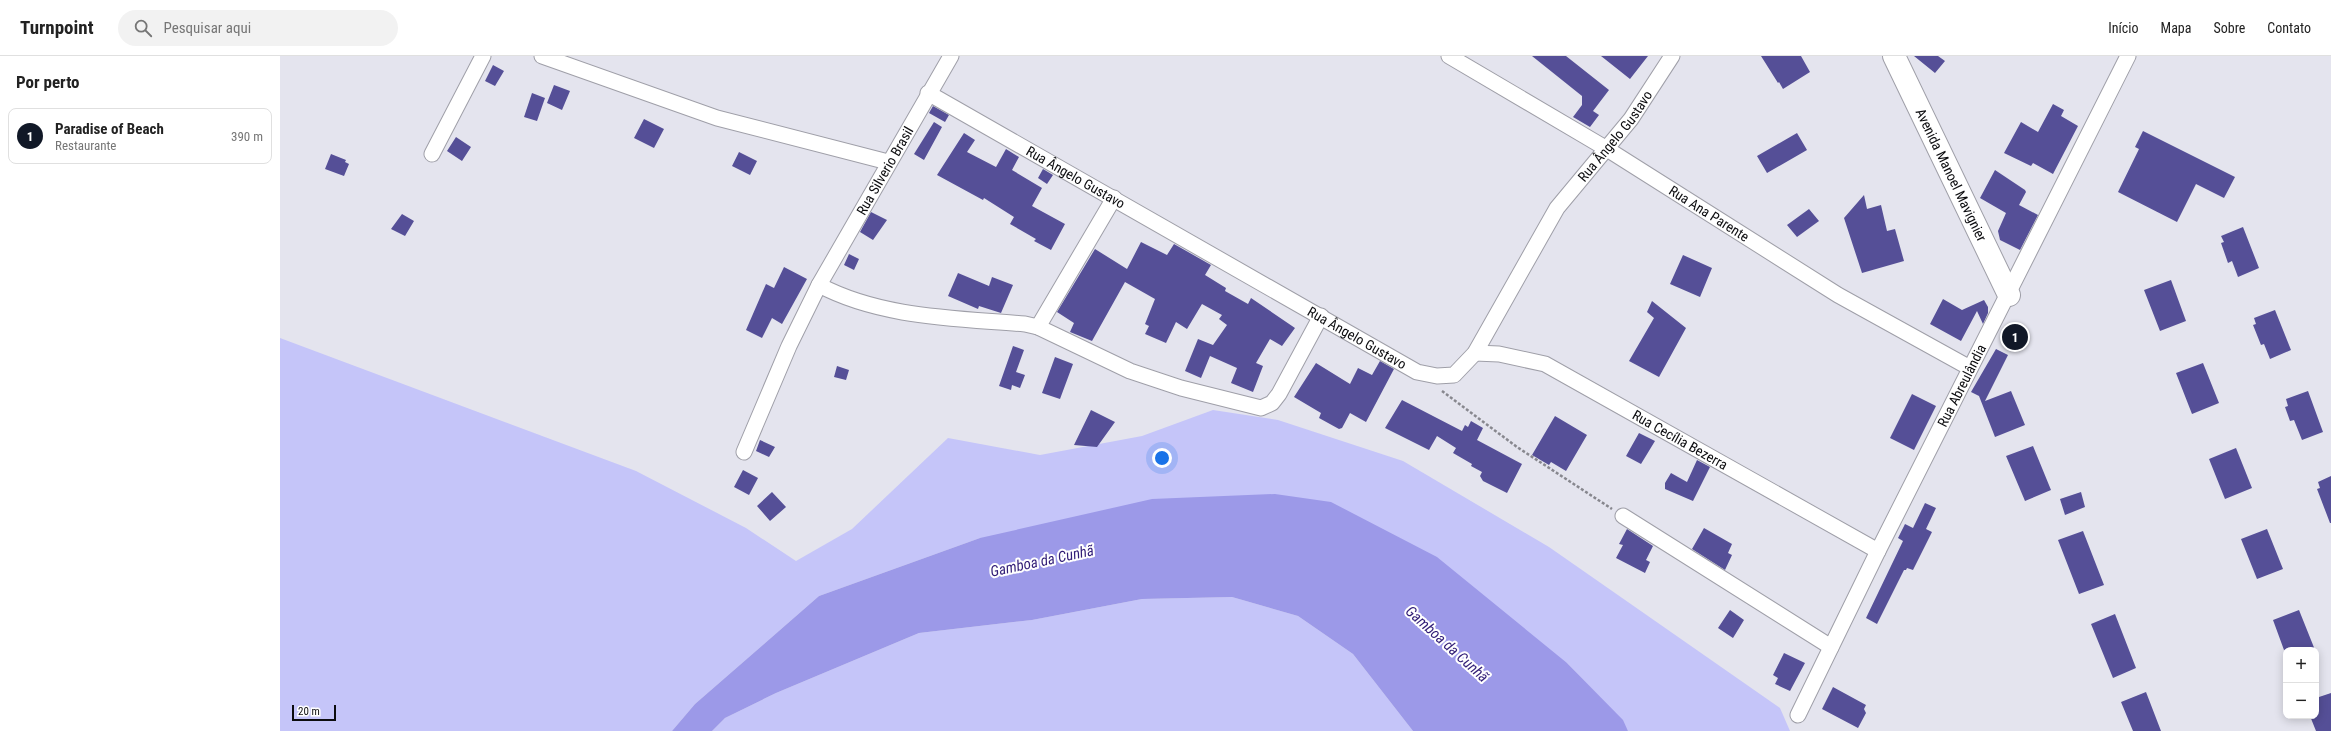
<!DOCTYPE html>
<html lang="pt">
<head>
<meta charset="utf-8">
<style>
  body { margin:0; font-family:"Roboto Condensed",sans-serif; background:#f2f2f2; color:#222 }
  .controls { position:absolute; right:12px; bottom:12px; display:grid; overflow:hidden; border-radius:8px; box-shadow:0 2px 10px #0003 }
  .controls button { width:36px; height:36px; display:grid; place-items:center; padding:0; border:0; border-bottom:1px solid #e0e0e0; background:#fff; color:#222; font:20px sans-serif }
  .scale { position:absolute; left:12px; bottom:10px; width:44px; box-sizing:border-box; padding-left:4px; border:2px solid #0c0c0f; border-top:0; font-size:11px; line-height:14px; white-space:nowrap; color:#0c0c0f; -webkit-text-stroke:3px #fff; paint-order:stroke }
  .you { position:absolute; left:882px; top:402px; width:14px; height:14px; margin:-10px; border:3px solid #fff; border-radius:50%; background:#1a73e8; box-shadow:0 0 0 6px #1a73e833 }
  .badge { display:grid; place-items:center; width:26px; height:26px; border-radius:50%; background:#111827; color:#fff; font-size:13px; font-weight:700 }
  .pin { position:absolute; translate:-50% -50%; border:2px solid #fff; box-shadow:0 1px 4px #0006 }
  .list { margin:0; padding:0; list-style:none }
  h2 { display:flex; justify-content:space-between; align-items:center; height:52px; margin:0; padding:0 16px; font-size:17px }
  h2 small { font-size:13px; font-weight:400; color:#767676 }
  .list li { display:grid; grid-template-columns:26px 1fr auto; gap:12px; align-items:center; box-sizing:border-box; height:56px; margin:0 8px 8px; padding:0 8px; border:1px solid #e0e0e0; border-radius:8px }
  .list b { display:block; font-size:15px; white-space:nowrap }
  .list p { margin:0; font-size:13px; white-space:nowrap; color:#767676 }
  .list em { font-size:13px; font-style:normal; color:#767676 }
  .icon { flex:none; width:22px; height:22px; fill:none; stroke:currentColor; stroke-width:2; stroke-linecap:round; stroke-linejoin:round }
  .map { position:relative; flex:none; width:2051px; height:675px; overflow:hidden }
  header { display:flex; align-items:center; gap:24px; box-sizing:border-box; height:56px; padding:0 20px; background:#fff; border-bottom:1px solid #e0e0e0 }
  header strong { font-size:19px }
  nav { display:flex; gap:22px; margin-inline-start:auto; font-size:14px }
  .search { width:280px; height:36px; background:#f2f2f2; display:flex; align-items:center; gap:10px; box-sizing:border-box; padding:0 14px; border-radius:22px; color:#767676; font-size:15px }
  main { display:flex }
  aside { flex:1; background:#fff }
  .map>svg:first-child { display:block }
  .green { fill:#c5c5f9 }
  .water { fill:#9c99e8 }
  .building { fill:#554f97 }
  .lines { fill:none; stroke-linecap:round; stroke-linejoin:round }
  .street-casing { stroke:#9f9fa8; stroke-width:17 }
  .secondary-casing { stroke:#9f9fa8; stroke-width:24 }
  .path { stroke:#87878e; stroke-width:2.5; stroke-dasharray:3 2; stroke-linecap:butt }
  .street { stroke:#fff; stroke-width:15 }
  .secondary { stroke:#fff; stroke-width:22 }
  .labels { text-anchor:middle; stroke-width:4; stroke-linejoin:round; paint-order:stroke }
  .street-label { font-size:14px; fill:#0c0c0f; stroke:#fff }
  .water-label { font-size:15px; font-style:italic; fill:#311d77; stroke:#fff }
</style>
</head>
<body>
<header>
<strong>Turnpoint</strong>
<div class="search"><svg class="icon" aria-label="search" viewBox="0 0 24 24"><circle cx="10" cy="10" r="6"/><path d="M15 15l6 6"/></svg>Pesquisar aqui</div>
<nav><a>Início</a><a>Mapa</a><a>Sobre</a><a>Contato</a></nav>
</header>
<main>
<aside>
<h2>Por perto<small></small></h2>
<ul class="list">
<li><span class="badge">1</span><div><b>Paradise of Beach</b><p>Restaurante</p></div><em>390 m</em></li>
</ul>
</aside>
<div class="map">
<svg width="2051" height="675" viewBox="0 0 2051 675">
  <rect width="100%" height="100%" fill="#e4e4ee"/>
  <path class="green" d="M0 282 356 415 466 472 516 505 572 473 668 382 760 399 862 380 933 354 998 364 1123 405 1269 491 1500 652 1510 675H1348L1342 664 1287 607 700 482 539 540 415 648 392 675H0Z
    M952 541 1018 560 1073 598 1133 675H432L445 662 496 637 639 577 752 564 862 543Z"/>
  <path class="water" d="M995 438 1051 446 1157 501 1287 607 1343 664 1348 675H1133L1073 598 1018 560 952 541 862 543 752 564 639 577 496 637 445 662 432 675H392L415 648 539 540 700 482 872 443Z"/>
  <path class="building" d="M1252 0H1286L1329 34 1313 55 1319 59 1310 71 1293 61 1302 49V40Z
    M1321 0H1368L1350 23Z
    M1481 0H1521L1530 16 1503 33 1499 26 1498 27Z
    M1634 0H1658L1665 5 1655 17Z
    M213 9 224 15 215 30 205 25Z
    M274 29 290 35 282 54 267 47Z
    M252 37 265 42 257 65 244 61Z
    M1773 48 1784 54 1781 60 1798 70 1773 118 1753 107 1751 110 1724 97 1741 66 1758 76Z
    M653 50 669 59 665 66 649 57Z
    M364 63 384 73 374 92 354 82Z
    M654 66 662 71 644 104 634 98Z
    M1863 75 1955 121 1944 142 1916 128 1897 166 1838 136 1859 93 1855 91Z
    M684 77 695 84 687 96 716 111 726 93 739 101 732 114 762 132 752 150 785 168 771 194 754 185 756 183 730 168 734 161 704 142 703 144 657 119Z
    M1517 77 1527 94 1487 117 1477 100Z
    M176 81 191 91 182 105 167 95Z
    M459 96 477 105 470 119 452 110Z
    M51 98 66 104 65 106 69 108 64 120 45 113Z
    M763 113 773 119 767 128 758 122Z
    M1715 114 1745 134 1746 136 1739 149 1758 159 1740 194 1720 184 1718 175 1726 157 1700 142Z
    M1584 139 1587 153 1601 149 1607 175 1615 173 1624 205 1582 217 1564 162Z
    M1529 153 1539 165 1517 181 1507 169Z
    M591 156 607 164 593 184 580 176Z
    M122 158 134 165 125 180 111 173Z
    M1963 171 1979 212 1958 221 1952 205 1948 207 1941 187 1944 186 1941 180Z
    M861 186 887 199 894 188 931 209 925 219 946 232 945 235 968 248 971 242 1015 272 1002 290 990 283 976 307 983 310 973 336 951 327 957 312 930 300 921 322 905 315 918 283 933 289 947 269 939 263 942 259 922 248 907 273 896 266 886 287 865 278 869 270 865 268 875 243 845 226 812 285 790 276 794 267 777 256 815 193 847 213Z
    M569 198 579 203 574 214 564 209Z
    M1403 199 1432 212 1420 241 1390 228Z
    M504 211 527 223 502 268 492 262 482 282 466 274 486 228 494 232Z
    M678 217 709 230 712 221 733 229 721 257 699 250 698 253 668 240Z
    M1891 224 1906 265 1880 275 1864 234Z
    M1663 243 1682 254 1704 244 1708 251V257L1703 268 1697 255 1681 285 1650 268Z
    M1372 245 1406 272 1379 321 1349 305 1374 262 1367 256Z
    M1995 254 2011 294 1990 303 1984 288 1981 289 1973 269 1976 268 1974 262Z
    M733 290 744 294 736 316 745 319 740 332 732 329 731 334 719 330Z
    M1716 293 1728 299 1705 345 1731 335 1745 369 1715 381 1699 340 1691 336Z
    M775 301 793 308 780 343 762 337Z
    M1100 305 1114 313 1086 366 1070 357 1062 372 1059 373 1039 362 1041 357 1014 341 1036 307 1070 328 1078 312 1092 319Z
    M1923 307 1939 347 1912 358 1896 317Z
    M557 310 569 314 566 324 554 321Z
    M2028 335 2043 376 2022 384 2014 364 2010 365 2005 351 2008 350 2006 343Z
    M1632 338 1656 350 1634 394 1610 382Z
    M1122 344 1182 375 1185 369 1188 371 1191 365 1203 372 1197 384 1242 408 1227 437 1203 425 1200 420 1202 416 1191 410 1192 408 1173 397 1176 392 1157 380 1149 394 1105 372Z
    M811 354 835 366 817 391 794 389Z
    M1275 360 1307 379 1286 415 1271 406 1269 409 1252 399Z
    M1359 377 1375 385 1361 408 1346 400Z
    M480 384 495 391 489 401 476 395Z
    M1753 390 1771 434 1745 445 1726 400Z
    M1956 392 1972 432 1945 443 1929 403Z
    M1417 404 1430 411 1413 445 1385 433V427L1391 417 1407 426Z
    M463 414 478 422 469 439 454 431Z
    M2051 420V467H2050L2037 433 2040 432 2038 426Z
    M492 436 506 451 490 465 477 450Z
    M1801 436 1805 451 1785 459 1780 443Z
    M1645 447 1656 452 1646 473 1652 476 1633 514 1627 512 1626 514H1624L1597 568 1586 562 1623 485 1618 482 1625 468 1633 472Z
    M1424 472 1452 488 1448 497 1452 499 1445 514 1412 493Z
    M1347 473 1373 490 1366 504 1370 506 1365 517 1336 502 1343 489 1339 488Z
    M1987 473 2003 513 1977 523 1961 483Z
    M1803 475 1824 529 1799 538 1778 484Z
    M1450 554 1464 564 1453 582 1438 572Z
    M2019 554 2035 594H2004L1993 564Z
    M1835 558 1856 612 1833 622 1811 568Z
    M1504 597 1525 607 1510 635 1495 628 1498 622 1493 619Z
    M1553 631 1586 649 1584 653 1586 657 1578 672 1542 653Z
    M1866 636 1881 675H1853L1841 646Z
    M2051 637V675H2036L2030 660H2036V642Z"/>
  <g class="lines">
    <g class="street-casing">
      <g id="street">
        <path d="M262 0 437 62 608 106"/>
        <path id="s1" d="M1169 0 1327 93 1558 239 1690 312"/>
        <path id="s2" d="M648 37 1137 316 1157 320 1174 319 1195 297 1277 152 1351 63 1392 0"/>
        <path d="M152 98 203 0"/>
        <path d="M539 229C601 262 676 262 745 268L758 271 850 315 901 332 981 352 992 347 999 338 1041 260"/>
        <path d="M758 271 834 142"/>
        <path id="s3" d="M1195 297 1219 298 1265 308 1598 495"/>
        <path id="s4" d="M464 396 509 290 539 229 671 0"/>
        <path d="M1343 460 1551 591"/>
        <path id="s5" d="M1518 659 1598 495 1848 0"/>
      </g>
    </g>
    <g class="secondary-casing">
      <g id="secondary">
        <path id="s6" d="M1614 0 1729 239"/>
      </g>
    </g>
    <path class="path" d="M1162 335 1237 391 1332 453"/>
    <use href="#street" class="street"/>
    <use href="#secondary" class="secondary"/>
  </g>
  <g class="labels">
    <g class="street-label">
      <text dy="5" stroke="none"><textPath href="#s2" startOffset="890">Rua Ângelo Gustavo</textPath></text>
      <text dy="5" stroke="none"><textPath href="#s4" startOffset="315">Rua Silverio Brasil</textPath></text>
      <text dy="5" stroke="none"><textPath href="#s6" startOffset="132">Avenida Manoel Mavignier</textPath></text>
      <text dy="5" stroke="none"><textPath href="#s2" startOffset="170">Rua Ângelo Gustavo</textPath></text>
      <text dy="5" stroke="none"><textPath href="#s1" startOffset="304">Rua Ana Parente</textPath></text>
      <text dy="5" stroke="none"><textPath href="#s2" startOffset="494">Rua Ângelo Gustavo</textPath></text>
      <text dy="5" stroke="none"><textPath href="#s5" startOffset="368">Rua Abreulândia</textPath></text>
      <text dy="5" stroke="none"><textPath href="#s3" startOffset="226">Rua Cecília Bezerra</textPath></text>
    </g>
    <g class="water-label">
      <text transform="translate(762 505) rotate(-12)" y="5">Gamboa da Cunhã</text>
      <text transform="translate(1167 588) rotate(42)" y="5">Gamboa da Cunhã</text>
    </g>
  </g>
</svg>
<div class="controls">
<button>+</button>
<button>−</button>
</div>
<div class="scale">20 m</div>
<div class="you"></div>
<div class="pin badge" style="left:1735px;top:281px">1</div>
</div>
</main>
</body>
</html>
